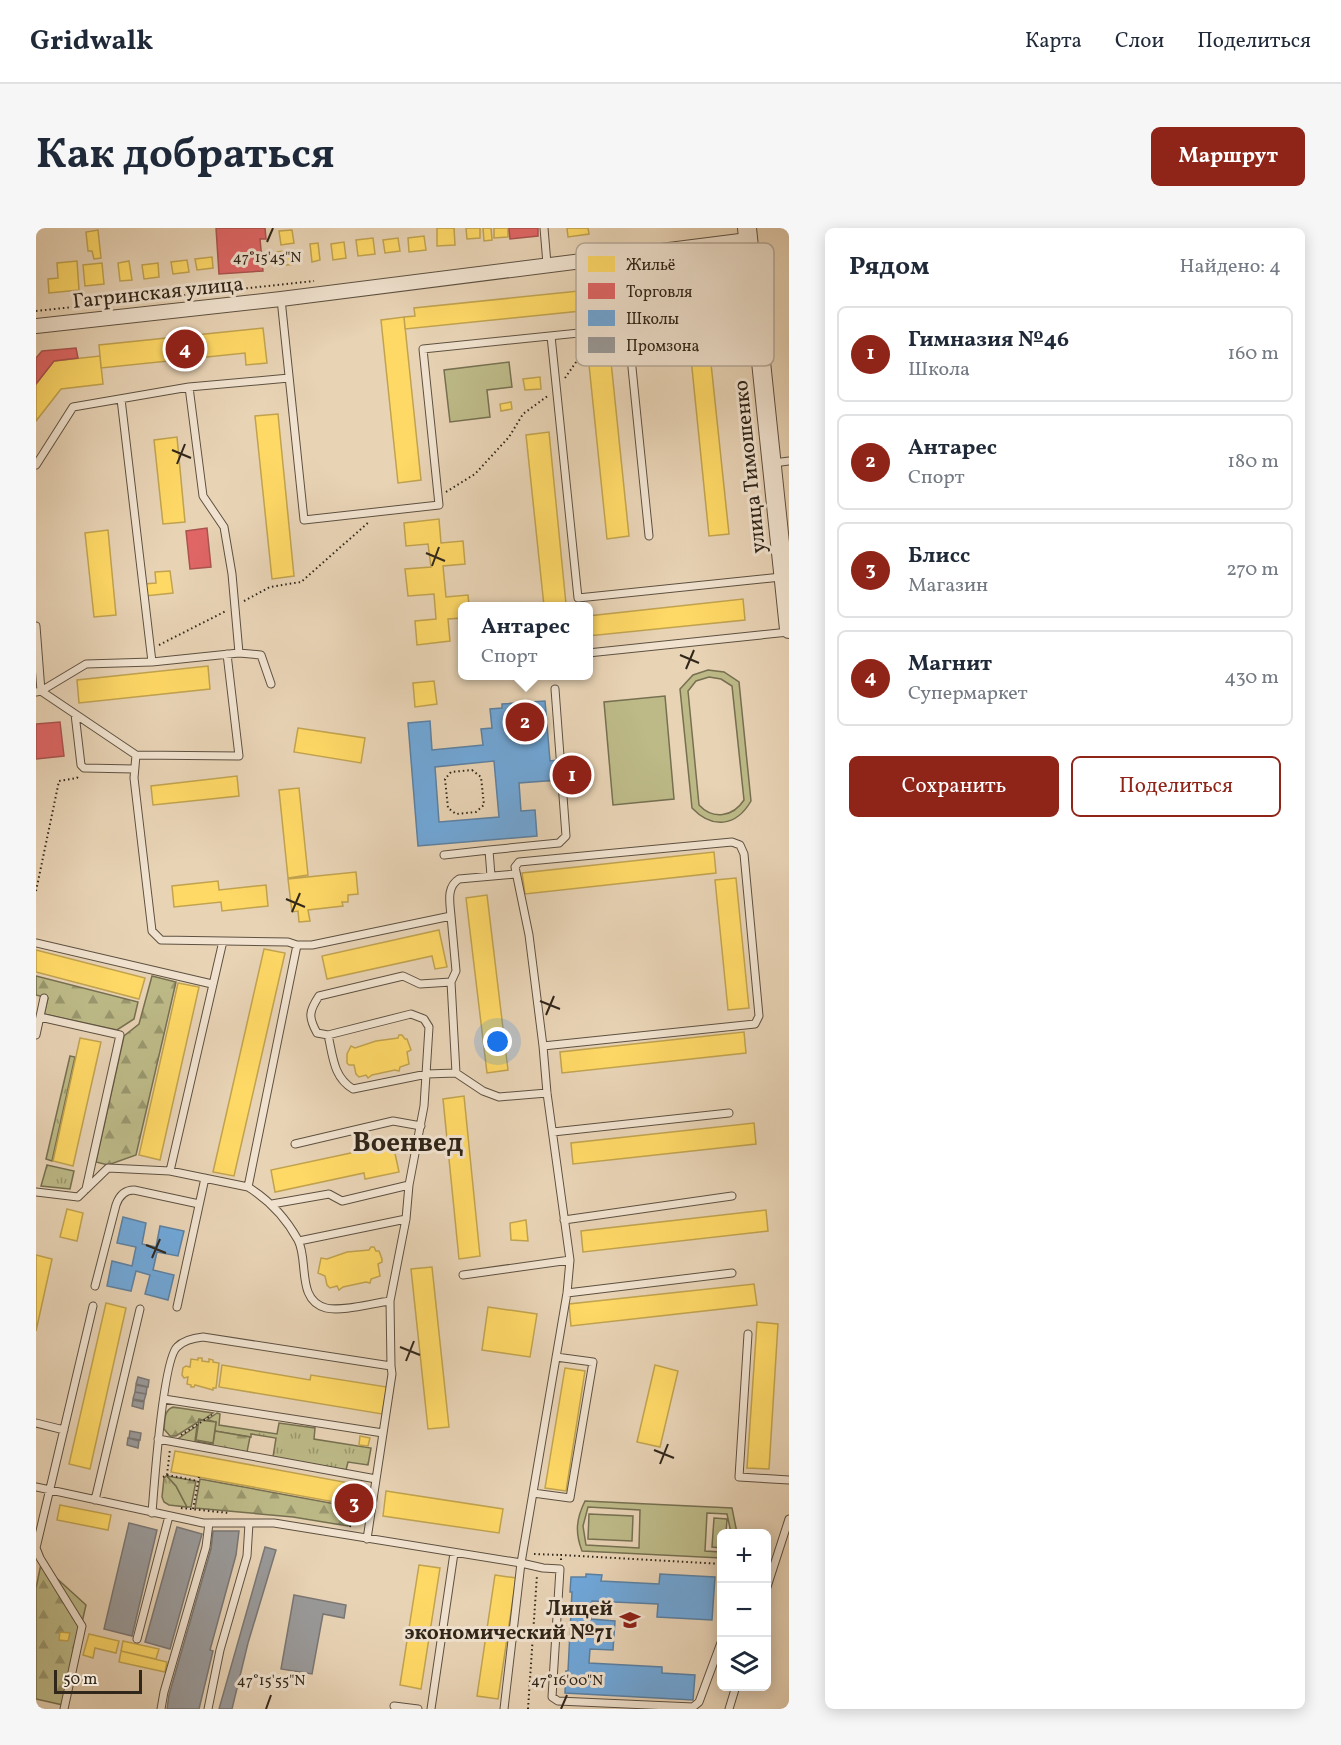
<!DOCTYPE html>
<html lang="ru">
<head>
<meta charset="utf-8">
<style>
  body { margin:0; font-family:Vollkorn,serif; background:#f6f6f7; color:#1f2937 }
  .controls { position:absolute; right:18px; bottom:18px; display:grid; overflow:hidden; border-radius:9px; box-shadow:0 3px 15px #0003 }
  .controls button { width:54px; height:54px; display:grid; place-items:center; padding:0; border:0; border-bottom:2px solid #e0e1e3; background:#fff; color:#1f2937; font:30px sans-serif }
  .scale { position:absolute; left:18px; bottom:15px; width:88px; box-sizing:border-box; padding-left:6px; border:3px solid #30261a; border-top:0; font-size:16px; line-height:21px; white-space:nowrap; color:#30261a; -webkit-text-stroke:4px #f0e2cf; paint-order:stroke }
  .you { position:absolute; left:462px; top:814px; width:21px; height:21px; margin:-15px; border:4px solid #fff; border-radius:50%; background:#1a73e8; box-shadow:0 0 0 9px #1a73e833 }
  .badge { display:grid; place-items:center; width:39px; height:39px; border-radius:50%; background:#8f2418; color:#fff; font-size:20px; font-weight:700 }
  .pin { position:absolute; translate:-50% -50%; border:3px solid #fff; box-shadow:0 2px 6px #0006 }
  .popup { position:absolute; left:422px; top:374px; width:135px; height:78px; box-sizing:border-box; display:grid; place-content:center; border-radius:9px; background:#fff; filter:drop-shadow(0 2px 4px #0005); font-size:20px; white-space:nowrap; color:#747a83 }
  .popup b { font-size:22px; color:#1f2937 }
  .popup::after { content:''; position:absolute; left:50%; top:100%; margin-left:-12px; border:12px solid transparent; border-top-color:#fff }
  .list { margin:0; padding:0; list-style:none }
  h2 { display:flex; justify-content:space-between; align-items:center; height:78px; margin:0; padding:0 24px; font-size:26px }
  h2 small { font-size:20px; font-weight:400; color:#747a83 }
  .list li { display:grid; grid-template-columns:39px 1fr auto; gap:18px; align-items:center; box-sizing:border-box; height:96px; margin:0 12px 12px; padding:0 12px; border:2px solid #e0e1e3; border-radius:9px }
  .list b { display:block; font-size:22px; white-space:nowrap }
  .list p { margin:0; font-size:20px; white-space:nowrap; color:#747a83 }
  .list em { font-size:20px; font-style:normal; color:#747a83 }
  .actions { display:flex; gap:12px; padding:18px 24px }
  .actions a { flex:1; padding:14px 0; border:2px solid #8f2418; border-radius:9px; text-align:center; font-size:21px; color:#8f2418 }
  .actions .main { background:#8f2418; color:#fff }
  .icon { flex:none; width:33px; height:33px; fill:none; stroke:currentColor; stroke-width:2; stroke-linecap:round; stroke-linejoin:round }
  .map { position:relative; flex:none; width:753px; height:1481px; overflow:hidden; border-radius:9px }
  header { display:flex; align-items:center; gap:36px; box-sizing:border-box; height:84px; padding:0 30px; background:#fff; border-bottom:2px solid #e0e1e3 }
  header strong { font-size:28px }
  nav { display:flex; gap:33px; margin-inline-start:auto; font-size:21px }
  .intro { display:flex; align-items:center; justify-content:space-between; box-sizing:border-box; height:144px; padding:0 36px }
  h1 { margin:0; font-size:42px }
  .button { padding:15px 27px; border-radius:9px; background:#8f2418; color:#fff; font-size:21px; font-weight:700 }
  main { display:flex; gap:36px; padding:0 36px }
  aside { flex:1; background:#fff; border-radius:9px; box-shadow:0 3px 15px #0003 }
  .map>svg:first-child { display:block }
  .grass { fill:url(#grass-tufts); stroke:#767051; stroke-width:1.5 }
  .forest { fill:url(#forest-firs); stroke:#767051; stroke-width:1.5 }
  .park { fill:#bdba88; stroke:#767051; stroke-width:1.5; fill-rule:evenodd }
  .homes { fill:#ffd966; stroke:#c1a34f; stroke-width:1.5 }
  .shops { fill:#e06666; stroke:#ab534f; stroke-width:1.5 }
  .schools { fill:#6fa8dc; stroke:#5c81a2; stroke-width:1.5; fill-rule:evenodd }
  .industry { fill:#999; stroke:#7a7673; stroke-width:1.5 }
  .lines { fill:none; stroke-linecap:round; stroke-linejoin:round }
  .service-casing { stroke:#5e5141; stroke-width:9 }
  .minor-casing { stroke:#5e5141; stroke-width:16 }
  .tertiary-casing { stroke:#5e5141; stroke-width:20 }
  .path { stroke:#30261a; stroke-width:2; stroke-dasharray:1.5 3; stroke-linecap:butt }
  .service { stroke:#f0e2cf; stroke-width:7 }
  .minor { stroke:#f0e2cf; stroke-width:14 }
  .tertiary { stroke:#f0e2cf; stroke-width:18 }
  .ticks { fill:none; stroke:#30261a; stroke-width:2 }
  .labels { text-anchor:middle; stroke-width:6; stroke-linejoin:round; paint-order:stroke }
  .street-label { font-size:21px; fill:#30261a; stroke:#f0e2cf }
  .poi-label { font-size:21px; font-weight:bold; fill:#30261a; stroke:#f0e2cf; text-anchor:end }
  .district-label { font-size:27px; font-weight:bold; fill:#30261a; stroke:#f0e2cf }
  .key { fill:#f0e2cf; stroke:#b6aa99; stroke-width:1.5 }
  .key-label { font-size:16px; fill:#30261a }
  .ticks-label { font-size:15px; text-anchor:middle; fill:#30261a; stroke:#f0e2cf; stroke-width:6; stroke-linejoin:round; paint-order:stroke }
</style>
</head>
<body>
<header>
<strong>Gridwalk</strong>
<nav><a>Карта</a><a>Слои</a><a>Поделиться</a></nav>
</header>
<div class="intro"><h1>Как добраться</h1><a class="button">Маршрут</a></div>
<main>
<div class="map">
<svg width="753" height="1481" viewBox="0 0 753 1481">
  <defs>
    <pattern id="grass-tufts" width="24" height="20" patternUnits="userSpaceOnUse" patternTransform="scale(1.5)"><rect width="24" height="20" fill="#bdba88"/><path d="M3 7l-1-3M5 7V3M7 7l1-3M15 17l-1-3M17 17v-4M19 17l1-3" fill="none" stroke="#9a976e"/></pattern>
    <pattern id="forest-firs" width="22" height="20" patternUnits="userSpaceOnUse" patternTransform="scale(1.5)"><rect width="22" height="20" fill="#bdba88"/><path d="M5 1l3.5 6h-7zM16 11l3.5 6h-7z" fill="#9a976e"/></pattern>
  </defs>
  <rect width="100%" height="100%" fill="#e8d3b5"/>
  <filter id="stains"><feTurbulence type="fractalNoise" baseFrequency=".00333" numOctaves="4"/><feColorMatrix values="0 0 0 0 .2 0 0 0 0 .09 0 0 0 0 .02 0 0 0 .5 -.17"/></filter>
  <radialGradient id="worn" r=".72"><stop offset=".6" stop-color="#630" stop-opacity="0"/><stop offset="1" stop-color="#630" stop-opacity=".3"/></radialGradient>
  <path class="grass" d="M34 828 39 829 16 933 10 931Z
    M11 937 38 943 34 961 5 958Z
    M181 1185 184 1186 183 1197 241 1206 243 1195 279 1200 278 1211 335 1220 332 1237 312 1234 310 1242 237 1229 240 1210 215 1206V1209L179 1203 180 1194 171 1192Z
    M131 1248 140 1258 151 1279 133 1277 128 1274 126 1269 128 1250Z"/>
  <path class="forest" d="M0 748 102 774 98 791 81 802 8 786 12 770 0 767Z
    M116 748 140 754 100 927 72 937 60 934 88 808 103 796Z
    M137 1179 177 1185 167 1192 163 1191 162 1194 140 1208H134L128 1201C129 1192 128 1182 137 1179Z
    M161 1198 159 1213 177 1216 179 1203 214 1209 211 1224 140 1212Z
    M131 1248 160 1253 155 1279H151L140 1258Z
    M164 1251 316 1279 312 1298 257 1289 159 1280Z
    M5 1336 50 1377 27 1477 0 1471V1360Z"/>
  <path class="park" d="M473 134 476 159 451 162 454 189 414 194 408 142Z
    M672 442 688 444 703 454 715 573C700 599 676 601 656 580L644 461 657 447ZM673 449 685 451 696 458 708 572C697 589 677 592 663 577L652 463 660 453Z
    M629 468 638 571 577 577 568 474Z
    M163 1192 180 1194 177 1215 160 1212Z
    M549 1273 696 1280 701 1305H695L691 1286 671 1285 669 1323 685 1324V1330L546 1323C539 1305 540 1291 549 1273ZM552 1279 604 1282 603 1320 550 1317 547 1298Z
    M553 1286 597 1288 596 1313 552 1311Z
    M678 1290 691 1291 690 1305 686 1306 685 1320 676 1319Z"/>
  <path class="homes" d="M401 0H418L419 17 401 18Z
    M430 0H444V10L431 11Z
    M447 0H455L456 12 448 13Z
    M458 0H472V9L458 10Z
    M531 0H552L553 6 532 9Z
    M62 2 65 30 58 31 56 23H52L50 4Z
    M256 2 258 15 245 17 243 3Z
    M388 8 390 22 373 24 372 10Z
    M337 10 339 26 322 28 320 12Z
    M362 10 364 23 349 25 347 12Z
    M308 14 310 30 297 32 295 16Z
    M282 15 284 32 276 34 274 16Z
    M257 22 259 36 242 38 241 24Z
    M176 29 177 40 161 42 159 31Z
    M151 32 153 44 137 46 135 34Z
    M41 33 43 62 13 65 12 51 22 50 21 35Z
    M93 33 96 52 84 53 82 35Z
    M66 35 68 56 49 58 47 37Z
    M122 35 123 49 108 51 106 37Z
    M621 55 623 75 369 101 368 89 379 88 378 80Z
    M668 69 693 306 673 308 649 71Z
    M368 89 385 252 362 255 345 92Z
    M227 100 231 135 210 137 209 125 65 140 63 117Z
    M574 124 593 308 571 311 552 127Z
    M64 128 67 156 25 161 0 193V156L18 133Z
    M504 149 505 161 489 162 487 151Z
    M475 174 476 181 465 183 464 176Z
    M242 186 258 348 236 351 219 188Z
    M513 204 530 376 508 378 490 207Z
    M141 209 149 294 127 296 118 212Z
    M403 291 405 315 427 313 429 336 407 338 410 369 432 367 433 378H426V390L412 391 414 413 381 417 379 393 400 391 398 366 372 368 369 341 395 339 392 316 370 318 368 295Z
    M72 302 80 387 58 389 49 305Z
    M134 343 137 365 109 368 108 356 120 355 119 344Z
    M707 371 709 392 552 408V388Z
    M172 438 174 461 43 475 41 452Z
    M398 453 401 476 379 479 377 455Z
    M262 500 329 510 325 535 258 524Z
    M201 548 203 568 117 577 115 558Z
    M263 560 272 647 252 650 243 562Z
    M678 624 680 645 489 666 486 645Z
    M320 644 322 666 312 667V674H306L307 678 272 682 274 693 263 694 262 683 256 684 252 651Z
    M700 650 713 780 692 782 679 652Z
    M182 653 183 662 230 657 232 678 186 683 185 674 138 679 136 658Z
    M451 667 472 842 451 845 430 670Z
    M403 702 411 739 399 741 396 728 291 751 286 728Z
    M228 721 249 725 198 948 177 944Z
    M0 722 109 750 103 771 0 744Z
    M142 755 163 759 124 932 103 927Z
    M708 804 710 825 526 845 524 824Z
    M363 807H366L369 811H371L375 822 371 824 373 836 364 839 363 843 359 842 336 847 332 850 330 847 323 849 320 846 318 837H313L311 835V826L315 818 319 820 340 813 362 810Z
    M44 810 65 814 37 938 17 933Z
    M428 868 444 1028 423 1031 407 871Z
    M718 895 720 916 537 936 535 915Z
    M357 916 363 944 329 951 328 945 239 964 235 942Z
    M31 981 47 985 41 1013 24 1009Z
    M730 982 732 1003 547 1024 545 1003Z
    M490 992 492 1013 475 1012 474 995Z
    M335 1019H338L340 1023H343L346 1031V1034L342 1036 344 1048 335 1051 334 1055 330 1054 307 1059 303 1062 301 1058 294 1060 291 1057 289 1048 282 1045 285 1030 291 1031 311 1024 333 1022Z
    M0 1027 16 1031 0 1103Z
    M396 1039 413 1199 392 1201 375 1041Z
    M718 1056 721 1077 535 1098 533 1076Z
    M70 1075 90 1080 54 1241 33 1236Z
    M452 1079 501 1086 494 1129 446 1122Z
    M721 1094 742 1096 733 1241 711 1240Z
    M162 1130H166V1133L173 1134V1131L177 1132V1134L183 1135 180 1160H177V1162L159 1157 158 1159H155V1157L151 1156 152 1149 148 1150 146 1147 147 1140 150 1138 154 1139 155 1131 162 1132Z
    M186 1137 274 1152 275 1147 351 1159 346 1186 183 1159Z
    M619 1137 642 1143 624 1219 601 1214Z
    M529 1140 549 1143 530 1263 509 1260Z
    M324 1208 334 1210 332 1218 323 1217Z
    M139 1223 324 1257 320 1278 135 1244Z
    M350 1263 467 1281 463 1305 347 1288Z
    M24 1277 75 1287 72 1302 21 1292Z
    M383 1337 404 1340 385 1461 364 1457Z
    M459 1347 480 1350 462 1471 441 1468Z
    M24 1404 34 1405 32 1413 23 1412Z
    M53 1406 83 1413 80 1425 59 1420 57 1430 47 1427Z
    M87 1413 123 1421 120 1431 85 1423Z
    M85 1423 131 1434 129 1444 83 1434Z"/>
  <path class="shops" d="M180 0H229L230 11H224L227 43 183 46Z
    M473 0H502V8L474 11Z
    M40 120 42 130 18 133 0 156V130L6 123Z
    M171 300 175 339 154 341 150 303Z
    M24 494 28 528 0 531V496Z"/>
  <path class="schools" d="M509 473 514 533 521 532 523 552 483 555 485 583 499 582 501 608 382 618 372 495 394 493 396 522 447 517 445 501 456 500 454 481 466 480V476ZM458 533 463 589 403 594 399 539Z
    M87 989 110 995 106 1016 120 1019 124 998 148 1003 142 1028 121 1024 117 1042 138 1047 132 1072 109 1066 114 1047 100 1043 95 1063 71 1058 76 1033 96 1038 100 1019 81 1015Z
    M550 1346 566 1347 565 1353 623 1356 624 1346 679 1349 676 1392 621 1389 622 1376 556 1373 555 1391 579 1393 577 1422 554 1421 553 1435 626 1439V1445L659 1447 657 1472 529 1465 530 1443H532L536 1364H534L535 1349H550Z"/>
  <path class="industry" d="M102 1149 113 1152 112 1159 100 1156Z
    M100 1157 111 1159 110 1166 99 1164Z
    M99 1164 110 1166 108 1173 97 1171Z
    M97 1172 108 1174 107 1181 96 1178Z
    M94 1203 105 1205 104 1212 93 1210Z
    M92 1210 103 1213 102 1220 91 1217Z
    M93 1295 121 1302 96 1408 68 1401Z
    M141 1299 166 1306 134 1421 109 1414Z
    M177 1303H203L200 1327 174 1422 177 1423 163 1481H131L133 1467 175 1321Z
    M229 1319 240 1322 212 1415 196 1481H183Z
    M258 1367 310 1377 308 1390 287 1386 276 1446 245 1441Z"/>
  <g class="lines">
    <g class="service-casing">
      <path id="service" d="M508 0 511 36
        M245 71 268 292 403 277 387 121 592 100 613 308
        M592 100 637 95 633 35 629 22
        M515 108 542 370 745 349
        M738 235 753 233
        M0 237 37 179 153 159 253 150
        M0 398 5 463 50 436 116 434 85 171
        M203 425 225 427 235 456
        M552 425 753 404
        M116 434 203 425 196 346 188 299 167 268 153 159
        M0 464 5 463 100 527 98 550 116 703 125 712 252 714 261 717H276L415 688C414 675 410 659 423 651L479 646
        M39 486 45 537 48 540 98 541
        M100 527 203 528 191 426
        M453 622 523 615 530 608 519 461
        M408 627 453 622 455 648
        M415 688 420 743 415 754 420 845
        M0 715 176 756
        M4 789 84 807 50 961
        M0 807 8 770
        M292 807C297 828 297 849 317 861L391 846 420 845 447 863 463 869 511 865
        M517 904 693 885
        M259 916 357 893 385 898
        M134 943 187 713
        M212 959C233 972 250 990 262 1012 273 1033 260 1072 290 1080 306 1084 337 1075 354 1073
        M0 964 42 969 72 940 134 943 212 959 261 717
        M236 976 293 966 306 973 373 957
        M528 992 696 968
        M263 1013 370 991
        M427 1047 534 1032
        M59 1058 80 977C83 968 89 962 98 962L163 976
        M531 1065 696 1045
        M141 1079 169 950
        M712 1106 703 1249 753 1252
        M355 1138 354 1073 370 991 373 957 388 878 393 799 388 791 375 786 292 807 281 805C272 789 273 783 283 768L367 748 384 756 415 754
        M128 1171 347 1205
        M0 1195 28 1202
        M122 1211 340 1251
        M0 1259 167 1295H238L485 1335 531 1065 534 1032 511 865 507 818 493 707 479 639 483 634 696 614 704 617 708 626 723 788 719 796 507 818
        M497 1265 534 1270 557 1134 520 1129
        M59 1272 104 1081
        M116 1285C118 1259 127 1132 141 1119 148 1112 157 1110 167 1109L355 1138 356 1146 331 1311
        M0 1320 57 1078
        M0 1320 4 1330 46 1398 28 1481
        M730 1362 753 1291
        M101 1411 133 1288
        M358 1478 382 1481
        M125 1481 128 1464 170 1319 173 1295
        M172 1481 184 1422 211 1328 213 1295
        M395 1481 418 1325
        M468 1481 485 1335 507 1340 524 1341 516 1469 522 1473 657 1479 663 1474 686 1412
        M693 1481 700 1458"/>
    </g>
    <g class="minor-casing">
      <path id="minor" d="M0 98 245 71 712 12"/>
    </g>
    <g class="tertiary-casing">
      <path id="tertiary" d="M711 0 753 401"/>
    </g>
    <path class="path" d="M607 39 623 53 626 86
      M0 83 278 53
      M529 150 547 124 585 120
      M410 264 439 246 473 209 487 186 513 167
      M208 373 234 359 265 354 334 293
      M123 417 190 383
      M436 542 445 549 448 577 440 584 420 586 412 580 409 551 415 544Z
      M0 663 23 553 41 550 43 547
      M145 1207 176 1187
      M131 1247 162 1253
      M127 1249 131 1247 134 1221
      M145 1280 193 1285
      M157 1281 163 1249
      M314 1299 318 1278
      M498 1326 525 1327
      M525 1332V1327L686 1336
      M492 1481 501 1347"/>
    <use href="#service" class="service"/>
    <use href="#minor" class="minor"/>
    <use href="#tertiary" class="tertiary"/>
  </g>
  <path class="ticks" d="M231 14 237 0M136 222 155 230M141 236 149 216M390 325 409 333M396 338 403 319M644 427 663 435M650 441 658 422M250 671 269 679M256 684 264 665M504 773 524 781M510 787 518 768M110 1017 130 1025M116 1030 124 1011M364 1119 384 1127M370 1133 378 1113M618 1222 638 1230M624 1236 632 1216M230 1481 235 1467M525 1481 531 1467"/>
  <defs>
    <g id="school-bare" transform="scale(1.62)"><path d="M0-5L7-2L0 1L-7-2ZM-4 1L0 2.5L4 1V4Q0 6-4 4Z" fill="#8f2418" stroke="#f0e2cf" stroke-width="2.5" paint-order="stroke"/></g>
  </defs>
  <g fill-rule="evenodd">
    <use href="#school-bare" x="594" y="1392"/>
  </g>
  <g class="labels">
    <g class="street-label">
      <text transform="translate(122 64) rotate(-6)" y="7">Гагринская улица</text>
      <text transform="translate(713 239) rotate(-96)" y="7">улица Тимошенко</text>
    </g>
    <g class="poi-label">
      <text x="577" y="1387">Лицей<tspan x="577" dy="24">экономический №71</tspan></text>
    </g>
    <g class="district-label">
      <text x="372" y="923">Военвед</text>
    </g>
  </g>
  <rect x="540" y="15" width="198" height="123" rx="9" class="key"/>
  <rect x="552" y="28" width="27" height="16" fill="#ffd966"/>
  <rect x="552" y="55" width="27" height="16" fill="#e06666"/>
  <rect x="552" y="82" width="27" height="16" fill="#6fa8dc"/>
  <rect x="552" y="109" width="27" height="16" fill="#999"/>
  <g class="key-label">
    <text x="590" y="42">Жильё</text>
    <text x="590" y="69">Торговля</text>
    <text x="590" y="96">Школы</text>
    <text x="590" y="123">Промзона</text>
  </g>
  <g class="ticks-label">
    <text x="231" y="34">47°15'45"N</text>
    <text x="235" y="1457">47°15'55"N</text>
    <text x="531" y="1457">47°16'00"N</text>
  </g>
  <rect width="100%" height="100%" filter="url(#stains)"/>
  <rect width="100%" height="100%" fill="url(#worn)"/>
</svg>
<div class="controls">
<button>+</button>
<button>−</button>
<button><svg class="icon" aria-label="layers" viewBox="0 0 24 24"><path d="M12 4l9 5-9 5-9-5zM3 14l9 5 9-5"/></svg></button>
</div>
<div class="scale">50 m</div>
<div class="you"></div>
<div class="pin badge" style="left:536px;top:547px">1</div>
<div class="pin badge" style="left:489px;top:494px">2</div>
<div class="popup"><b>Антарес</b>Спорт</div>
<div class="pin badge" style="left:318px;top:1275px">3</div>
<div class="pin badge" style="left:149px;top:121px">4</div>
</div>
<aside>
<h2>Рядом<small>Найдено: 4</small></h2>
<ul class="list">
<li><span class="badge">1</span><div><b>Гимназия №46</b><p>Школа</p></div><em>160 m</em></li>
<li><span class="badge">2</span><div><b>Антарес</b><p>Спорт</p></div><em>180 m</em></li>
<li><span class="badge">3</span><div><b>Блисс</b><p>Магазин</p></div><em>270 m</em></li>
<li><span class="badge">4</span><div><b>Магнит</b><p>Супермаркет</p></div><em>430 m</em></li>
</ul>
<div class="actions"><a class="main">Сохранить</a><a>Поделиться</a></div>
</aside>
</main>
</body>
</html>
